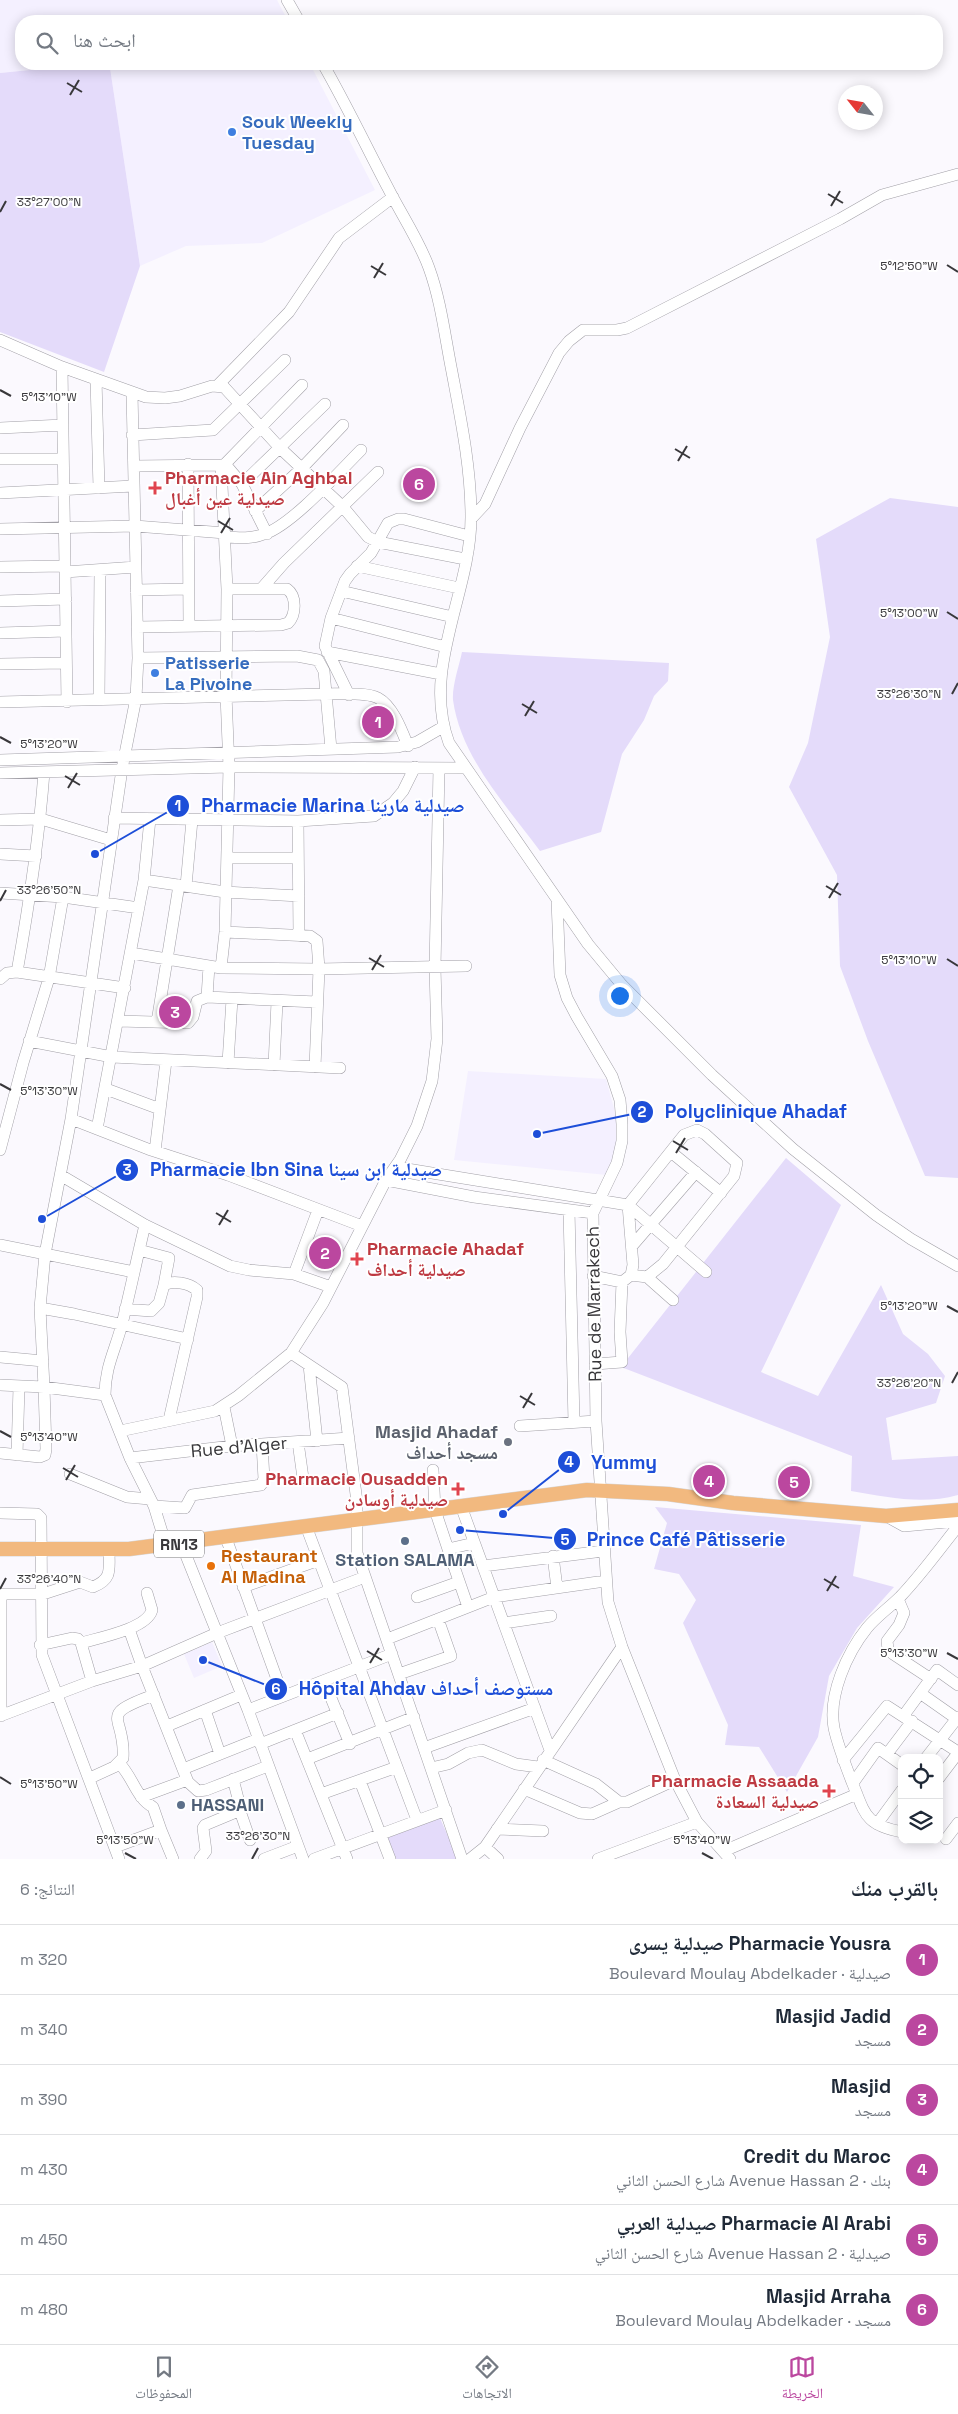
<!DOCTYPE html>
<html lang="ar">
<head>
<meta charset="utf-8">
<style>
  body { margin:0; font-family:"Space Grotesk","Noto Naskh Arabic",sans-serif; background:#f6f6f7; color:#1f2937; direction:rtl }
  .controls { position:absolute; right:15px; bottom:15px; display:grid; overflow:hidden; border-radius:10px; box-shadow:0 2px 12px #0003 }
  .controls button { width:45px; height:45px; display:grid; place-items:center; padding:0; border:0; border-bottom:1px solid #e0e1e3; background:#fff; color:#1f2937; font:25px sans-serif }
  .compass { position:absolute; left:838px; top:85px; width:45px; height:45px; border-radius:50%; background:#fff; box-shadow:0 2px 12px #0003; rotate:301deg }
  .you { position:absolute; left:619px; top:995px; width:18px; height:18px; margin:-12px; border:4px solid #fff; border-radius:50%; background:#1a73e8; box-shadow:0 0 0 8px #1a73e833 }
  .badge { display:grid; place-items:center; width:32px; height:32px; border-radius:50%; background:#bb479f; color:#fff; font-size:16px; font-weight:700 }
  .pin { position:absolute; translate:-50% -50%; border:2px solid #fff; box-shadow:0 1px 5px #0006 }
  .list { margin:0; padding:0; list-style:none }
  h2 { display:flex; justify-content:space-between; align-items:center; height:65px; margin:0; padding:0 20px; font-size:21px }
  h2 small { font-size:16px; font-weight:400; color:#747a83 }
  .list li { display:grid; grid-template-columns:32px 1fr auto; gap:15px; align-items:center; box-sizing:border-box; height:70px; padding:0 20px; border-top:1px solid #e0e1e3 }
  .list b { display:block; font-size:19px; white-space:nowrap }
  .list p { margin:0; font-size:16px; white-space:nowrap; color:#747a83 }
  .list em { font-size:16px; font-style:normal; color:#747a83 }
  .icon { flex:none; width:28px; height:28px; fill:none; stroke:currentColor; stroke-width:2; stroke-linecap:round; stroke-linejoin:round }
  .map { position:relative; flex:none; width:958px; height:1859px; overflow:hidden; direction:ltr }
  .search { position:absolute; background:#fff; box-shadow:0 2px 12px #0003; left:15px; right:15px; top:15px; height:55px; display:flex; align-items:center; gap:12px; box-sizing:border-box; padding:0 18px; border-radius:20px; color:#747a83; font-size:19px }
  .sheet { height:485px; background:#fff }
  nav { display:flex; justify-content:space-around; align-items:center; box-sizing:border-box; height:70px; border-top:1px solid #e0e1e3; background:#fff; font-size:14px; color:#747a83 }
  nav a { display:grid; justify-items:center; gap:2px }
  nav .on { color:#bb479f }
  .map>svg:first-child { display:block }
  .built { fill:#f4f0ff }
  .green { fill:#e4dbfa }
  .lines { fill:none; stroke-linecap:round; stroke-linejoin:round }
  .minor-casing { stroke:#a2a0a7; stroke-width:12 }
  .major-casing { stroke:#d7d7d8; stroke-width:15 }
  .minor { stroke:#fff; stroke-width:11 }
  .major { stroke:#f2b97f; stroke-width:14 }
  .ticks { fill:none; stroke:#39383b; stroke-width:2 }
  .shop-dot { fill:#3f7fe0; stroke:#fff; stroke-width:2 }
  .health-dot { fill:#e0444e; stroke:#fff; stroke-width:2 }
  .worship-dot { fill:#6b7280; stroke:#fff; stroke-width:2 }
  .service-dot { fill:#5c6f8a; stroke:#fff; stroke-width:2 }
  .food-dot { fill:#e8710a; stroke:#fff; stroke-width:2 }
  .labels { text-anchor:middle; stroke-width:4; stroke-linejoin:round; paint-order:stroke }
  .shield { fill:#fff; stroke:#747476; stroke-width:1 }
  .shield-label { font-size:16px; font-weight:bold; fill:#39383b }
  .shop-label { font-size:18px; font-weight:bold; fill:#366cbe; stroke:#fff; text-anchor:start }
  .health-label { font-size:18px; font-weight:bold; fill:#be3a42; stroke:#fff; text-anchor:start }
  .street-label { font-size:18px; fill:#39383b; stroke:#fff }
  .worship-label { font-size:18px; font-weight:bold; fill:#5b616d; stroke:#fff; text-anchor:end }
  .food-label { font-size:18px; font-weight:bold; fill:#c56008; stroke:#fff; text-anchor:start }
  .service-label { font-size:18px; font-weight:bold; fill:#4e5e75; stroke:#fff }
  .ticks-label { font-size:12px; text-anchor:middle; fill:#39383b; stroke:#fff; stroke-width:4; stroke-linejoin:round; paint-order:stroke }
  .leader { fill:none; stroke:#1d4ed8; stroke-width:2 }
  .callout-dot { fill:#1d4ed8; stroke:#fff; stroke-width:2 }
  .mark-label { font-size:15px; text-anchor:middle; font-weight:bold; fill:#fff }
  .callout-label { font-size:19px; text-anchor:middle; font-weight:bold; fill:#1d4ed8; stroke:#fff; stroke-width:4; stroke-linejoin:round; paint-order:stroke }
</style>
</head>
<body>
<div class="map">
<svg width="958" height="1859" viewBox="0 0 958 1859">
  <rect width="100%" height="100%" fill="#fbf9fe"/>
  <path class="built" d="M0 0H277L288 21H21V64H310L375 190 262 243 186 246 140 266 110 68 79 65 0 73Z
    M468 1071 606 1079 616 1116V1152L607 1175 454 1160Z
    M212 1642 222 1666 194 1678 184 1654Z"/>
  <path class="green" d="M79 65 110 68 140 266 104 372 0 332V73Z
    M890 498 958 507V1178L925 1176 868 1041 840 966 837 875 789 787 808 743 830 637 816 539Z
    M462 652 669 663 668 681 654 696 644 720 622 754 601 832 540 851C507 806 461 758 453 700 452 686 459 666 462 652Z
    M786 1158 841 1205 761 1372 818 1396 881 1285 903 1334 928 1354 945 1376 936 1403 886 1418 892 1460 958 1456V1495C923 1505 886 1497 851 1491L852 1456 621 1367Z
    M655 1507 861 1525 853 1576 894 1587 857 1628 829 1676 818 1737 787 1792 759 1747 725 1745 728 1725 683 1623 696 1600 679 1574 654 1569 667 1523Z
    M440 1818 458 1859H394L387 1838Z"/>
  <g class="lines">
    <g class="minor-casing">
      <path id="minor" d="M287 0 299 21
        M323 64C346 104 366 146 388 188 401 214 419 240 429 268 441 301 445 337 452 372 461 420 471 468 471 517 471 593 421 668 449 743L588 944 622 985 712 1075 793 1149 876 1215 911 1239 958 1266
        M0 340 62 367 146 397 165 398 180 396 212 386 224 387 280 448 343 507 368 537 378 542 465 559
        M62 367 67 702
        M96 379 99 488
        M218 385 289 312 339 238 393 197
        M132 393 138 658 136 698 122 769 71 1119 45 1254 40 1308 44 1387 105 1395 130 1458 154 1506 166 1545
        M0 428 63 425
        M132 435 213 430 285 360
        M0 459H63
        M188 464 189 625
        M225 464 242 484
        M221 465 225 464 302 385
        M134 466 221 465 227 589 226 695 229 767 225 932 221 968
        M0 493 133 486
        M255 511 301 469 343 425
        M471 519 485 504 520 428 559 353 569 341 583 330H617L627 328 840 219 882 195 958 174
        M0 529 135 526 225 533
        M267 534 242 484 325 404
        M226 537C239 538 252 539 264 534 291 526 340 471 361 450
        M357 566 459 588
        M0 567 65 566
        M65 572 136 567
        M262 588 284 563 378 472
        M136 590 188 589
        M341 591 453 617
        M0 601 66 599
        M331 618 446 647
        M137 627 281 625 288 623C296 615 297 596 287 589H227
        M0 633 66 631
        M327 652 441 674
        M138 658 297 656 318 660 324 671 331 749
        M0 664 66 663
        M349 695 325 646 331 618 345 581 350 574 371 553 388 523 398 519H404L469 536
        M99 699 100 570
        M0 702 326 694C339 694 367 692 378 698 393 706 402 731 408 746
        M0 760 398 747 417 742 443 727
        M0 773 229 767 464 768
        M114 818 298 821 374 816 393 803 403 791 415 767
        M0 820 41 819 111 840
        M298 821 299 936
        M0 854 36 856
        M227 858H298
        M144 880 225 892 299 896
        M186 886 192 820
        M0 893 63 897 139 908
        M557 900 560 975 567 998 577 1017 612 1076 620 1100 622 1124V1141L617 1163 593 1213 596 1421 608 1602 622 1647 675 1780 697 1822
        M225 932 310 936 317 941 319 969 315 1067
        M131 953 221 968 319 969 466 966
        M17 972C29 905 39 839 44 772
        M0 979 7 973 17 972 125 988
        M207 997 209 966
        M119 1021 188 1023 193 1017 197 1001 207 997 317 1002
        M157 1022 179 885
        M29 1041 112 1057 340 1068
        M228 1063 232 999
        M274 1065 277 1002
        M106 1089 160 1109
        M71 1119 148 1149 228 1175 362 1226
        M97 1129 144 880 150 819
        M0 1150 23 1063 49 978 63 897
        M155 1151 166 1061
        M671 1152 721 1193
        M395 1167 628 1205 684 1135 697 1130 705 1134 737 1163 734 1176 663 1264 647 1277 631 1275
        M62 1176 145 1225 230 1266 249 1270 294 1274 331 1287
        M386 1180 474 1197 593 1213
        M628 1205 706 1272
        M569 1210 574 1422
        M0 1245 134 1272
        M632 1246 696 1172
        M139 1250 169 1258 164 1285
        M294 1274 318 1210
        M593 1276 622 1282
        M647 1277 673 1300
        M40 1308 74 1314 188 1339
        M125 1309 151 1311 159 1303 164 1285C173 1280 189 1283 197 1290V1297L169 1420
        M291 1353 342 1387 357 1502V1553L462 1859
        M0 1357 43 1361
        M595 1364 622 1362 620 1332 622 1282 631 1275 633 1265 628 1205
        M309 1365 317 1441
        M0 1385 44 1387 46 1449 45 1455 40 1457 0 1453
        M105 1395C105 1367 115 1351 122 1324 130 1292 137 1258 145 1225
        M224 1407 232 1446
        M520 1426 596 1421
        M120 1431 215 1411 238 1396 291 1353 323 1303 386 1180 400 1160 417 1126 432 1081 437 1039 435 968 439 768
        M298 1442 303 1478
        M17 1455 19 1387
        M130 1458 232 1446 349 1438
        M433 1470 435 1510 448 1549 474 1543
        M70 1474 127 1497 150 1499
        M154 1506 185 1508 192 1495 261 1485 264 1479 262 1444
        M461 1506 550 1750
        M0 1513 37 1514 41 1518 42 1655 119 1859
        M886 1516 904 1526 958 1521
        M306 1526 417 1820
        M226 1538 283 1696
        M181 1543 248 1710 303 1859
        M448 1549 468 1607
        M553 1556 557 1588
        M483 1566 603 1551
        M243 1587 319 1560
        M0 1594H43L80 1582 93 1587C113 1579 109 1569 109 1550
        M1 1594V1716
        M417 1597 459 1582
        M898 1599 904 1613 899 1625 887 1641 888 1649 893 1654 931 1679
        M504 1623 551 1616
        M129 1629 142 1666 188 1782 198 1791 206 1790 268 1766
        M387 1639 494 1597 605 1581
        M81 1643C98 1638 147 1629 152 1610L147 1593
        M40 1645 72 1638 78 1639 81 1643 92 1681
        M399 1674 451 1656 438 1619
        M324 1681 350 1744
        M920 1693 957 1719
        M205 1710 220 1754
        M248 1710 392 1654
        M904 1715 937 1670 958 1685
        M0 1716 92 1681 142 1666 217 1633 365 1577
        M167 1726 241 1695
        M295 1730 347 1859
        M260 1744 338 1713
        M424 1748 535 1708
        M887 1754 912 1721
        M926 1758 958 1717
        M307 1759 414 1717
        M543 1760 596 1784 619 1802H627L675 1780
        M843 1760 887 1706 958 1752
        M119 1763C133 1777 136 1798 153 1807L161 1830
        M431 1768 448 1764 468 1753 482 1750 516 1764 538 1767
        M183 1769 258 1739
        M90 1778 114 1767 123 1758C126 1715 95 1716 154 1695
        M939 1778 958 1753
        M360 1781 390 1859
        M853 1783 878 1748 902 1765
        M524 1789 580 1813 592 1814 619 1802
        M321 1794 397 1767
        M141 1797 187 1780
        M240 1811 250 1840
        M877 1824 902 1790
        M497 1829 543 1831
        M902 1832C864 1825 865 1813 852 1782 845 1764 838 1746 834 1728 828 1695 847 1653 867 1628 877 1616 889 1608 900 1597 921 1575 939 1550 958 1526
        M946 1839 958 1823
        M115 1847 161 1830 173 1859
        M485 1847 622 1647
        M724 1851 857 1794
        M200 1859 206 1851 203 1828 205 1825 241 1810 233 1779
        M264 1859 298 1846
        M314 1859 446 1810
        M470 1859 485 1847 498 1859
        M598 1859 697 1822 730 1859"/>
    </g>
    <g class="major-casing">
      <path id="major" d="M0 1549H129L587 1490 668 1494 733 1503 886 1516 958 1510"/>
    </g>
    <use href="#minor" class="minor"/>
    <use href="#major" class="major"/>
  </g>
  <path class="ticks" d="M67 83 82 92M70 95 79 80M828 194 843 203M831 206 840 191M0 212 6 201M947 265 958 272M371 266 386 275M374 278 383 263M0 390 11 396M675 449 690 458M678 461 687 446M218 521 233 530M221 533 230 518M947 612 958 619M952 694 958 683M522 704 537 713M525 716 534 701M0 737 11 743M65 776 80 785M68 788 77 773M826 886 841 895M829 898 838 883M0 901 6 890M369 958 384 967M947 959 958 966M372 970 381 955M0 1084 11 1090M673 1141 688 1150M676 1153 685 1138M216 1213 231 1222M219 1225 228 1210M947 1306 958 1312M952 1383 958 1372M520 1396 535 1405M523 1408 532 1393M0 1431 11 1437M63 1468 78 1477M66 1480 75 1465M824 1579 839 1588M0 1589 6 1578M827 1591 836 1576M367 1651 382 1660M947 1653 958 1659M370 1663 379 1648M0 1777 11 1784M125 1853 136 1859M702 1853 713 1859M252 1859 258 1848"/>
  <g class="shop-dot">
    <circle cx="232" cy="132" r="5"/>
    <circle cx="155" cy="673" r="5"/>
  </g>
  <g class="health-dot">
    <path d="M152.5 480.5h5v5h5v5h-5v5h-5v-5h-5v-5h5z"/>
    <path d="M354.5 1251.5h5v5h5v5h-5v5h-5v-5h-5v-5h5z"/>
    <path d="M455.5 1481.5h5v5h5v5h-5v5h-5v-5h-5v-5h5z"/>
    <path d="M826.5 1783.5h5v5h5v5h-5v5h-5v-5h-5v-5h5z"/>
  </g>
  <circle class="worship-dot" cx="508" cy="1442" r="5"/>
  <g class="service-dot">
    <circle cx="405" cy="1541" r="5"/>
    <circle cx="181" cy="1805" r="5"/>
  </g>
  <circle class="food-dot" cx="211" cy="1566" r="5"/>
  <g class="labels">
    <rect class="shield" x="154" y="1530.5" width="50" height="27" rx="4"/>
    <g class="shield-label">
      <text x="179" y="1550">RN13</text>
    </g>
    <g class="shop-label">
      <text x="242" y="128">Souk Weekly<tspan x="242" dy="21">Tuesday</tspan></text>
      <text x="165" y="669">Patisserie<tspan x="165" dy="21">La Pivoine</tspan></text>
    </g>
    <g class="health-label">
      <text x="165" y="484">Pharmacie Ain Aghbal<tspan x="165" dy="21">صيدلية عين أغبال</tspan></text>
      <text x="367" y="1255">Pharmacie Ahadaf<tspan x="367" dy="21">صيدلية أحداف</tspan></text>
      <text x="448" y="1485" text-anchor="end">Pharmacie Ousadden<tspan x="448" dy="21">صيدلية أوسادن</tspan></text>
      <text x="819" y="1787" text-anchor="end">Pharmacie Assaada<tspan x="819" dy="21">صيدلية السعادة</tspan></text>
    </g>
    <g class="street-label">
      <text transform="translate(594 1304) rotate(-91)" y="6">Rue de Marrakech</text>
      <text transform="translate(239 1447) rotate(-5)" y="6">Rue d'Alger</text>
    </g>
    <g class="worship-label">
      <text x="498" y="1438">Masjid Ahadaf<tspan x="498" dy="21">مسجد أحداف</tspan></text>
    </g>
    <g class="food-label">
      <text x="221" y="1562">Restaurant<tspan x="221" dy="21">Al Madina</tspan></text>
    </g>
    <g class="service-label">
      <text x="405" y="1566">Station SALAMA</text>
      <text x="191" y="1811" text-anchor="start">HASSANI</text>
    </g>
  </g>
  <g class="ticks-label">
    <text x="49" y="206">33°27'00"N</text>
    <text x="909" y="270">5°12'50"W</text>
    <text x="49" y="401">5°13'10"W</text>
    <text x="909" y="617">5°13'00"W</text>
    <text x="909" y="698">33°26'30"N</text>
    <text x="49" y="748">5°13'20"W</text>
    <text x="49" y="894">33°26'50"N</text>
    <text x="909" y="964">5°13'10"W</text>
    <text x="49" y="1095">5°13'30"W</text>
    <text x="909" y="1310">5°13'20"W</text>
    <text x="909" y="1387">33°26'20"N</text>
    <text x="49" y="1441">5°13'40"W</text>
    <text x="49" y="1583">33°26'40"N</text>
    <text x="909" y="1657">5°13'30"W</text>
    <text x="49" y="1788">5°13'50"W</text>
    <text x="258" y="1840">33°26'30"N</text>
    <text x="125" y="1844">5°13'50"W</text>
    <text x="702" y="1844">5°13'40"W</text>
  </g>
  <path class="leader" d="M95 854L178 806M537 1134L642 1112M42 1219L127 1170M503 1514L569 1462M460 1530L565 1539M203 1660L276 1689"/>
  <g class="callout-dot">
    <circle cx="95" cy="854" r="5"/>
    <circle cx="537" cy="1134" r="5"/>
    <circle cx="42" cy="1219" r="5"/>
    <circle cx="503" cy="1514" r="5"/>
    <circle cx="460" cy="1530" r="5"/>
    <circle cx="203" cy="1660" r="5"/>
    <circle cx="178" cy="806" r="12"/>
    <circle cx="642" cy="1112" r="12"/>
    <circle cx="127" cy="1170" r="12"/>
    <circle cx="569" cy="1462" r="12"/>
    <circle cx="565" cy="1539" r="12"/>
    <circle cx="276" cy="1689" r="12"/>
  </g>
  <g class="mark-label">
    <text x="178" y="811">1</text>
    <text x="642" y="1117">2</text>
    <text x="127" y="1175">3</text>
    <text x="569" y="1467">4</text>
    <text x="565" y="1545">5</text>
    <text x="276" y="1694">6</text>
  </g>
  <g class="callout-label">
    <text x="333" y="812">Pharmacie Marina صيدلية مارينا</text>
    <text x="756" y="1118">Polyclinique Ahadaf</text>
    <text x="296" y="1176">Pharmacie Ibn Sina صيدلية ابن سينا</text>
    <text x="624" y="1469">Yummy</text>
    <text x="686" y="1546">Prince Café Pâtisserie</text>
    <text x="426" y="1695">Hôpital Ahdav مستوصف أحداف</text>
  </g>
</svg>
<div class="controls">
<button><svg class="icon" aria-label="locate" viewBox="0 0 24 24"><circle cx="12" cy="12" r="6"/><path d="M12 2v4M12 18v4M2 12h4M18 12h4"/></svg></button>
<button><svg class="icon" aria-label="layers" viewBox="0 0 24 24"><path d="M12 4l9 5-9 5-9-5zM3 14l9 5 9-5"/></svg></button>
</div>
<svg class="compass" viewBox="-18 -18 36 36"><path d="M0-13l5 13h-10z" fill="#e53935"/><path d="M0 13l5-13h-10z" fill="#747a83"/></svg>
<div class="you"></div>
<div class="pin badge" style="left:378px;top:722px">1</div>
<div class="pin badge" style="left:325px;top:1253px">2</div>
<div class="pin badge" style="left:175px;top:1012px">3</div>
<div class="pin badge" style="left:709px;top:1481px">4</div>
<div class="pin badge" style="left:794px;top:1482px">5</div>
<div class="pin badge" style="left:419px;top:484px">6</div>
<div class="search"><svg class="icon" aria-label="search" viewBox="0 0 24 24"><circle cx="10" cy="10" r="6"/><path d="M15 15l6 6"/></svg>ابحث هنا</div>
</div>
<section class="sheet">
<h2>بالقرب منك<small>النتائج: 6</small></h2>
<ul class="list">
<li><span class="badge">1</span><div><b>Pharmacie Yousra صيدلية يسرى</b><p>صيدلية · Boulevard Moulay Abdelkader</p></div><em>320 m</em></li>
<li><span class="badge">2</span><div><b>Masjid Jadid</b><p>مسجد</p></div><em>340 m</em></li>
<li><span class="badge">3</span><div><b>Masjid</b><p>مسجد</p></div><em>390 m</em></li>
<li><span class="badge">4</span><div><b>Credit du Maroc</b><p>بنك · Avenue Hassan 2 شارع الحسن الثاني</p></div><em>430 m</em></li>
<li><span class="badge">5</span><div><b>Pharmacie Al Arabi صيدلية العربي</b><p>صيدلية · Avenue Hassan 2 شارع الحسن الثاني</p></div><em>450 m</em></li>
<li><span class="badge">6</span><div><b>Masjid Arraha</b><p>مسجد · Boulevard Moulay Abdelkader</p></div><em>480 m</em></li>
</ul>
</section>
<nav>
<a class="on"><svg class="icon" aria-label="map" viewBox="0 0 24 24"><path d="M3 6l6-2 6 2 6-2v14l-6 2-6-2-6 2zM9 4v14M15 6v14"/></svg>الخريطة</a>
<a><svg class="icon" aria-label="directions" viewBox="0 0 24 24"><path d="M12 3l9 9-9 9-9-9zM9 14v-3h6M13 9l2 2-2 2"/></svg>الاتجاهات</a>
<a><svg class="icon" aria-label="saved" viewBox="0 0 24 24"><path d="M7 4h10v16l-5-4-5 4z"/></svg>المحفوظات</a>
</nav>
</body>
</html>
